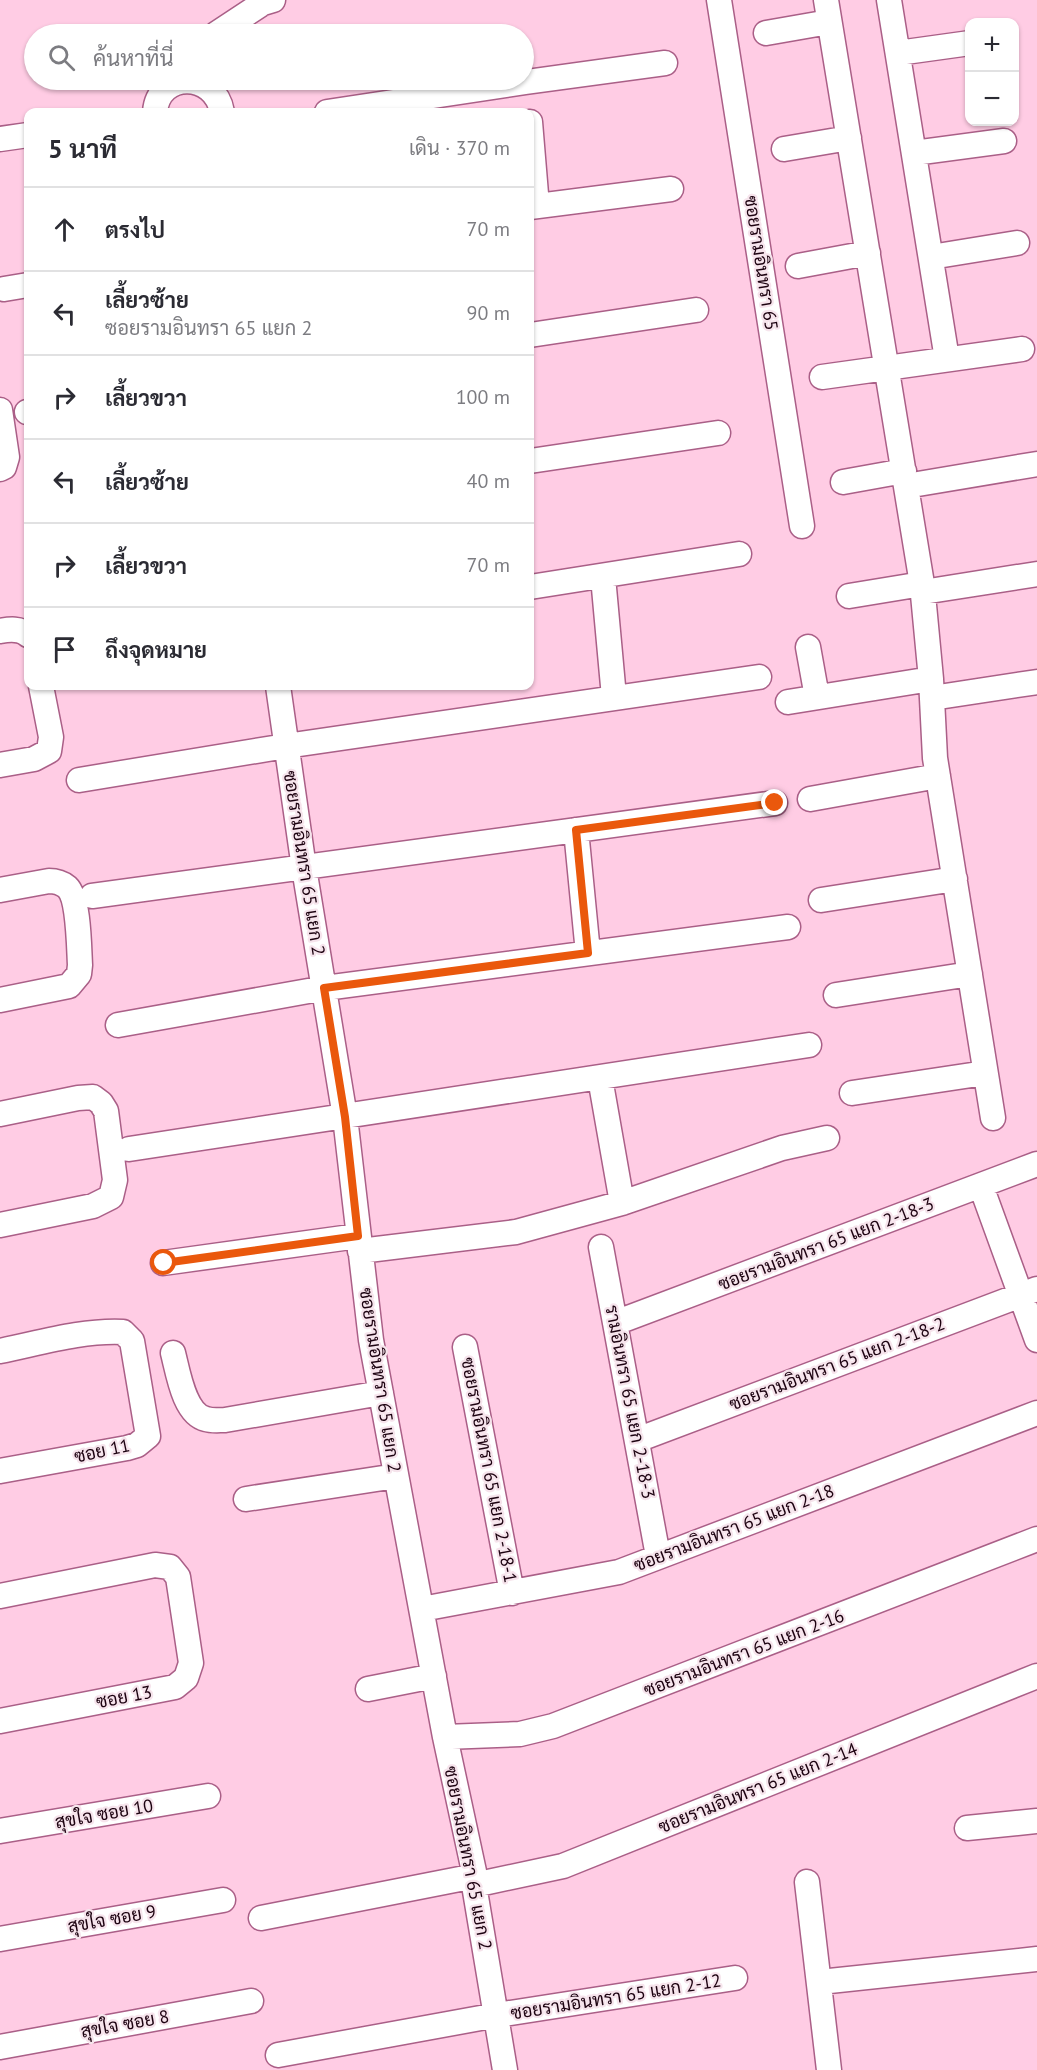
<!DOCTYPE html>
<html lang="th">
<head>
<meta charset="utf-8">
<style>
  body { margin:0; font-family:"PT Sans",Sarabun,sans-serif; background:#f7f7f7; color:#2b2b33 }
  .controls { position:absolute; right:18px; top:18px; display:grid; overflow:hidden; border-radius:12px; box-shadow:0 2px 4px #0004 }
  .controls button { width:54px; height:54px; display:grid; place-items:center; padding:0; border:0; border-bottom:2px solid #e1e1e2; background:#fff; color:#2b2b33; font:30px sans-serif }
  .stop { position:absolute; width:18px; height:18px; margin:-14px; border:4px solid #ea580c; border-radius:50%; background:#fff }
  .stop.end { background:#ea580c; border-color:#fff; box-shadow:0 2px 6px #0008 }
  .list { margin:0; padding:0; list-style:none }
  h2 { display:flex; justify-content:space-between; align-items:center; height:78px; margin:0; padding:0 24px; font-size:26px }
  h2 small { font-size:20px; font-weight:400; color:#7c7c81 }
  .list li { display:grid; grid-template-columns:39px 1fr auto; gap:18px; align-items:center; box-sizing:border-box; height:84px; padding:0 24px; border-top:2px solid #e1e1e2 }
  .list b { display:block; font-size:22px; white-space:nowrap }
  .list p { margin:0; font-size:20px; white-space:nowrap; color:#7c7c81 }
  .list em { font-size:20px; font-style:normal; color:#7c7c81 }
  .icon { flex:none; width:33px; height:33px; fill:none; stroke:currentColor; stroke-width:2; stroke-linecap:round; stroke-linejoin:round }
  .map { position:relative; flex:none; width:1037px; height:2070px; overflow:hidden }
  .search { position:absolute; background:#fff; box-shadow:0 2px 4px #0004; left:24px; top:24px; width:510px; height:66px; display:flex; align-items:center; gap:15px; box-sizing:border-box; padding:0 21px; border-radius:33px; color:#7c7c81; font-size:22px }
  .panel { position:absolute; background:#fff; box-shadow:0 2px 4px #0004; left:24px; top:108px; width:510px; height:582px; border-radius:12px }
  .map>svg:first-child { display:block }
  .lines { fill:none; stroke-linecap:round; stroke-linejoin:round }
  .minor-casing { stroke:#aa5f87; stroke-width:27 }
  .minor { stroke:#fff; stroke-width:24 }
  .route { stroke:#ea580c; stroke-width:8 }
  .labels { text-anchor:middle; stroke-width:4.5; stroke-linejoin:round; paint-order:stroke }
  .street-label { font-size:18px; fill:#1c0210; stroke:#f6e4ec }
</style>
</head>
<body>
<div class="map">
<svg width="1037" height="2070" viewBox="0 0 1037 2070">
  <rect width="100%" height="100%" fill="#ffcce4"/>
  <g class="lines">
    <g class="minor-casing">
      <path id="minor" d="M719 0 802 526
        M826 0 922 584 931 679 935 758 993 1118
        M889 0 947 359
        M766 33 829 22
        M216 34 263 3 273 0
        M898 53 970 43
        M155 112C158 71 215 71 222 112
        M327 112 526 82 665 63
        M530 122 537 206
        M0 139 28 135
        M784 149 849 138
        M914 153 1004 141
        M530 207 671 189
        M931 257 1017 243
        M798 266 868 253
        M4 289 28 285
        M530 335 696 310
        M822 377 1022 349
        M0 410 7 457 4 467 0 469
        M27 412H28
        M530 461 718 433
        M843 482 904 471
        M906 486 1037 464
        M603 577 614 697
        M530 587 739 554
        M923 592 1037 574
        M849 596 922 584
        M0 631C10 629 20 628 28 635
        M808 647 817 697
        M278 686 304 868 345 1117 371 1340 445 1737 475 1876 474 1885 505 2070
        M932 698 1037 682
        M788 702 931 679
        M0 765 34 759 49 751 51 737 41 686
        M79 780 286 746 759 677
        M810 799 938 776
        M576 830 588 953
        M0 890 49 881C55 881 62 883 67 887 79 898 79 949 80 965L79 974 69 986 0 1000
        M92 896 775 803
        M821 900 955 879
        M836 995 970 974
        M118 1025 325 988 788 927
        M600 1078 622 1203
        M852 1093 985 1073
        M0 1114 78 1098 93 1097 101 1103 106 1111 115 1180 111 1197 93 1206 0 1225
        M129 1149 809 1045
        M981 1186 1037 1340
        M601 1247 658 1556
        M360 1251 516 1232 622 1203 782 1148 827 1138
        M163 1263 358 1236
        M615 1323 1037 1164
        M465 1347 512 1593
        M0 1351C40 1343 82 1330 123 1332L132 1341 148 1436 137 1445 127 1448 0 1471
        M173 1353C178 1372 184 1414 206 1419 212 1421 219 1420 225 1420L381 1393
        M637 1440 1037 1289
        M246 1499 396 1476
        M0 1596 155 1565 170 1567 178 1577 191 1663 186 1678 175 1687 0 1721
        M422 1609 619 1572 1037 1413
        M368 1689 434 1676
        M445 1737 520 1734 553 1726 1037 1539
        M967 1828 1037 1821
        M0 1831 208 1796
        M807 1882 829 2070
        M474 1885 563 1866 1037 1676
        M261 1918 475 1876
        M0 1939 223 1900
        M820 1982 1037 1959
        M0 2047 251 2001
        M278 2055 497 2015 735 1978"/>
    </g>
    <use href="#minor" class="minor"/>
  </g>
  <g class="lines">
    <path class="route" d="M164 1263 358 1236 345 1117 324 988 588 953 576 830 775 803"/>
  </g>
  <g class="labels">
    <g class="street-label">
      <text transform="translate(761 263) rotate(81)" y="6">ซอยรามอินทรา 65</text>
      <text transform="translate(304 863) rotate(81)" y="6">ซอยรามอินทรา 65 แยก 2</text>
      <text transform="translate(826 1244) rotate(-21)" y="6">ซอยรามอินทรา 65 แยก 2-18-3</text>
      <text transform="translate(837 1364) rotate(-21)" y="6">ซอยรามอินทรา 65 แยก 2-18-2</text>
      <text transform="translate(380 1380) rotate(81)" y="6">ซอยรามอินทรา 65 แยก 2</text>
      <text transform="translate(630 1402) rotate(79)" y="6">รามอินทรา 65 แยก 2-18-3</text>
      <text transform="translate(102 1451) rotate(-12)" y="6">ซอย 11</text>
      <text transform="translate(489 1470) rotate(79)" y="6">ซอยรามอินทรา 65 แยก 2-18-1</text>
      <text transform="translate(734 1528) rotate(-21)" y="6">ซอยรามอินทรา 65 แยก 2-18</text>
      <text transform="translate(744 1653) rotate(-21)" y="6">ซอยรามอินทรา 65 แยก 2-16</text>
      <text transform="translate(124 1697) rotate(-11)" y="6">ซอย 13</text>
      <text transform="translate(758 1788) rotate(-22)" y="6">ซอยรามอินทรา 65 แยก 2-14</text>
      <text transform="translate(104 1814) rotate(-10)" y="6">สุขใจ ซอย 10</text>
      <text transform="translate(468 1858) rotate(79)" y="6">ซอยรามอินทรา 65 แยก 2</text>
      <text transform="translate(112 1919) rotate(-10)" y="6">สุขใจ ซอย 9</text>
      <text transform="translate(616 1997) rotate(-9)" y="6">ซอยรามอินทรา 65 แยก 2-12</text>
      <text transform="translate(125 2024) rotate(-10)" y="6">สุขใจ ซอย 8</text>
    </g>
  </g>
</svg>
<div class="controls">
<button>+</button>
<button>−</button>
</div>
<div class="stop" style="left:164px;top:1263px"></div>
<div class="stop end" style="left:775px;top:803px"></div>
<div class="search"><svg class="icon" aria-label="search" viewBox="0 0 24 24"><circle cx="10" cy="10" r="6"/><path d="M15 15l6 6"/></svg>ค้นหาที่นี่</div>
<section class="panel">
<h2>5 นาที<small>เดิน · 370 m</small></h2>
<ul class="list">
<li><svg class="icon" aria-label="ahead" viewBox="0 0 24 24"><path d="M12 20V5M6 11l6-6 6 6"/></svg><div><b>ตรงไป</b></div><em>70 m</em></li>
<li><svg class="icon" aria-label="left" viewBox="0 0 24 24"><path d="M17 20v-9H6M10 6l-5 5 5 5"/></svg><div><b>เลี้ยวซ้าย</b><p>ซอยรามอินทรา 65 แยก 2</p></div><em>90 m</em></li>
<li><svg class="icon" aria-label="right" viewBox="0 0 24 24"><path d="M7 20v-9h11M14 6l5 5-5 5"/></svg><div><b>เลี้ยวขวา</b></div><em>100 m</em></li>
<li><svg class="icon" aria-label="left" viewBox="0 0 24 24"><path d="M17 20v-9H6M10 6l-5 5 5 5"/></svg><div><b>เลี้ยวซ้าย</b></div><em>40 m</em></li>
<li><svg class="icon" aria-label="right" viewBox="0 0 24 24"><path d="M7 20v-9h11M14 6l5 5-5 5"/></svg><div><b>เลี้ยวขวา</b></div><em>70 m</em></li>
<li><svg class="icon" aria-label="arrive" viewBox="0 0 24 24"><path d="M6 21V4h12l-3 4 3 4H6"/></svg><div><b>ถึงจุดหมาย</b></div></li>
</ul>
</section>
</div>
</body>
</html>
